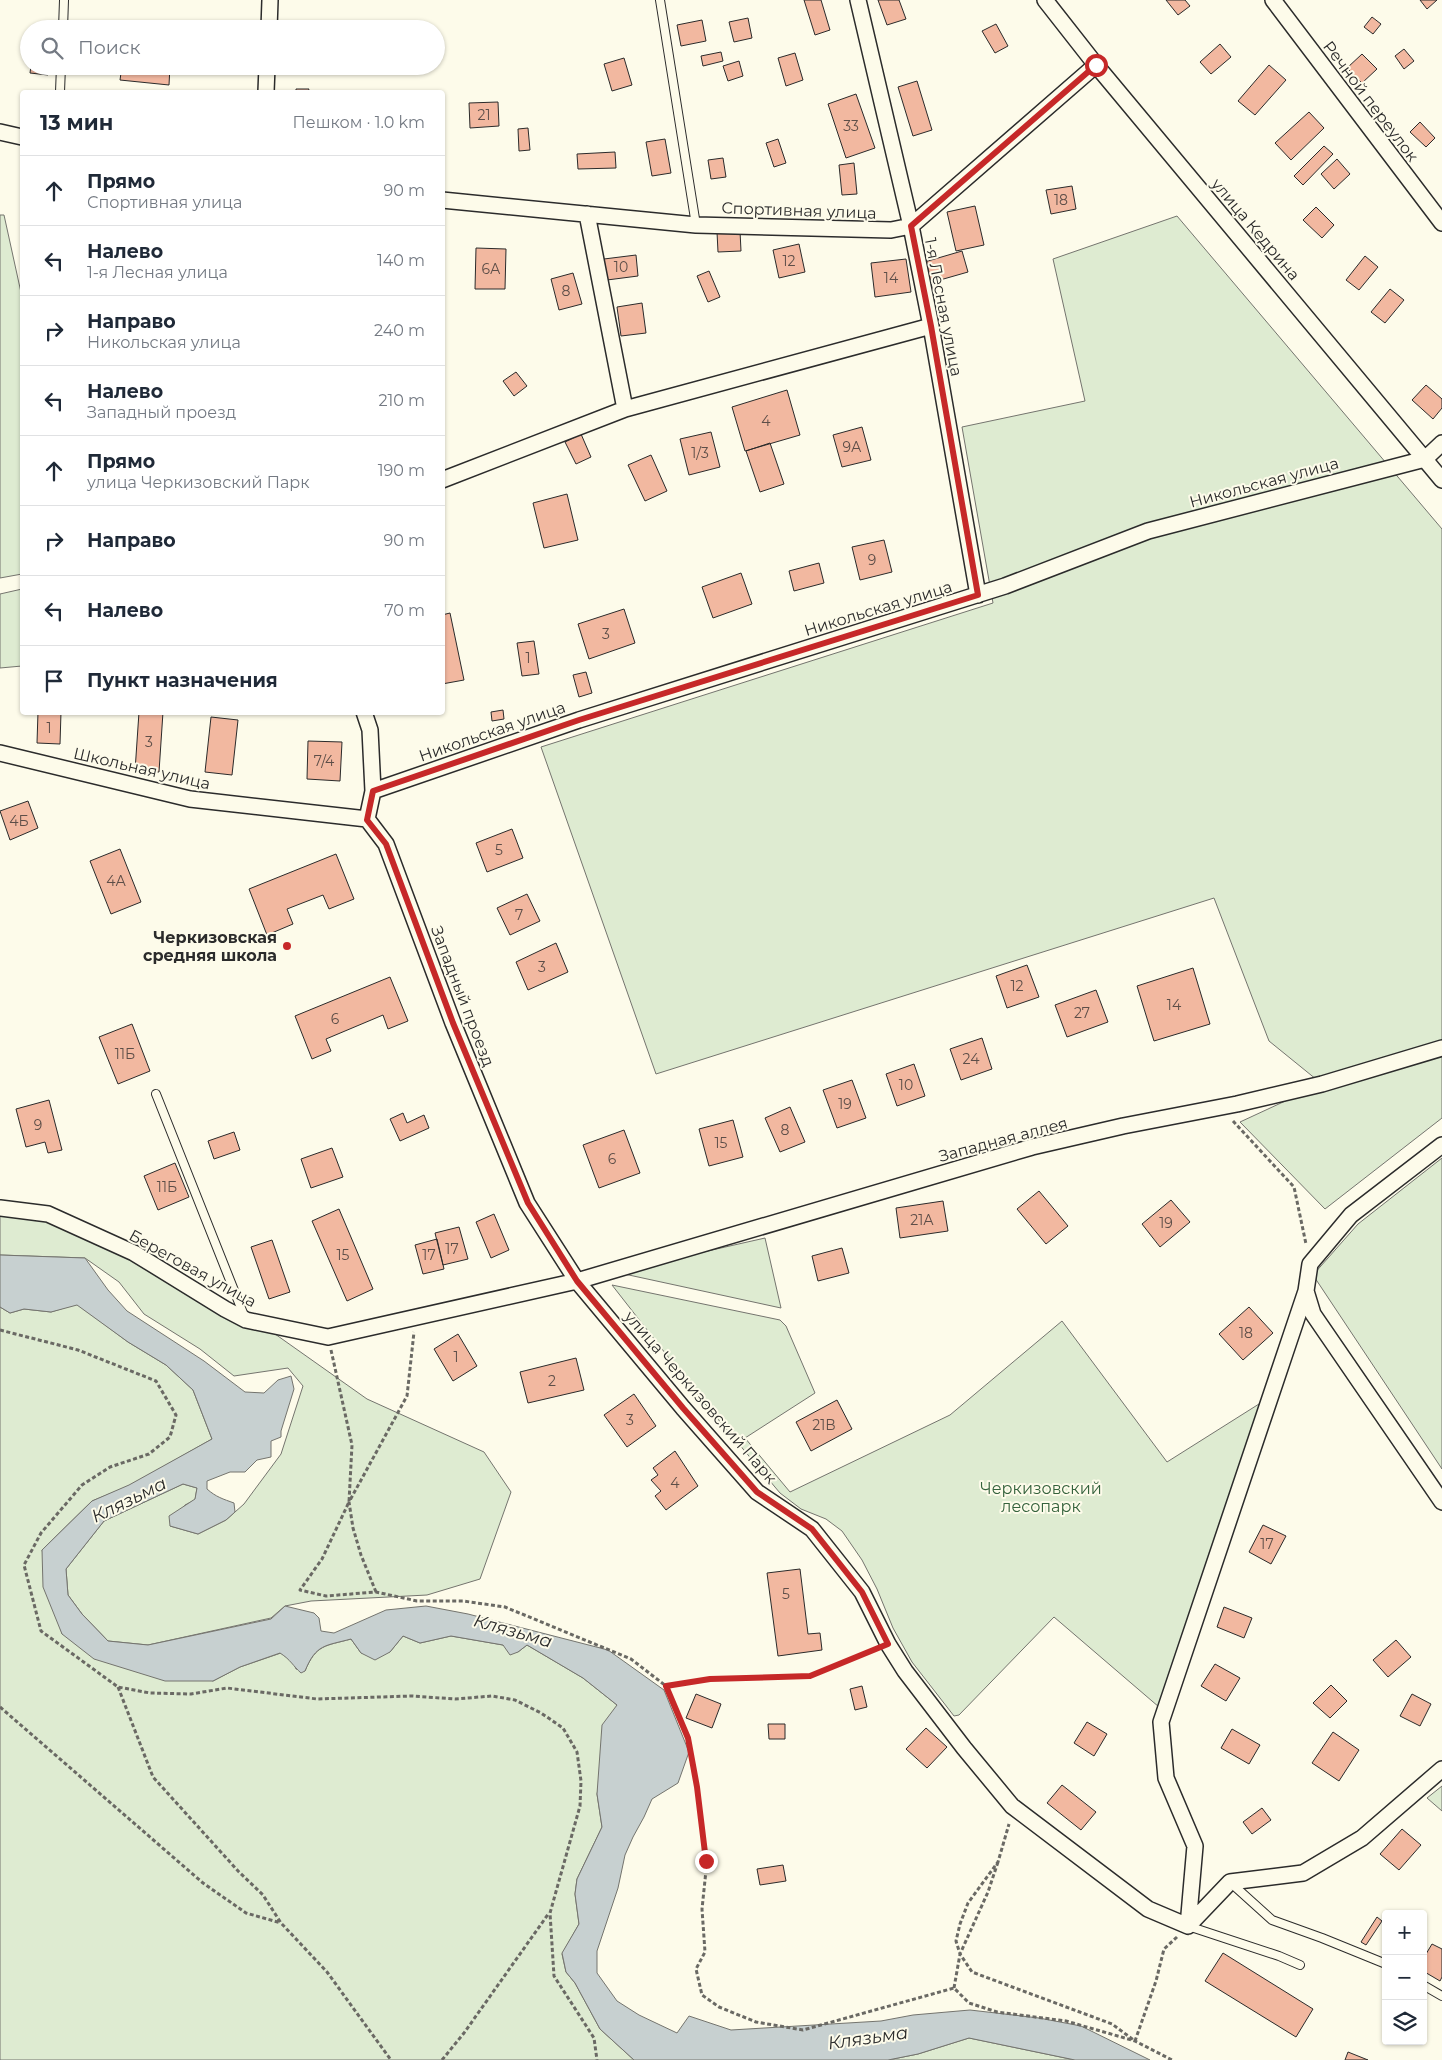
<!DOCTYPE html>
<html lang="ru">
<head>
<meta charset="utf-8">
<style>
  body { margin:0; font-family:Montserrat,sans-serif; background:#f2f2f3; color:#1f2937 }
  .controls { position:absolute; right:15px; bottom:15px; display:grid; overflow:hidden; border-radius:5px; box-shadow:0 1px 4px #0004 }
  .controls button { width:45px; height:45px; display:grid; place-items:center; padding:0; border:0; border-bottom:1px solid #e0e1e3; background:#fff; color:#1f2937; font:25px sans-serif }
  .stop { position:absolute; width:15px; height:15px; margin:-11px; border:4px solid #c62828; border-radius:50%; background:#fff }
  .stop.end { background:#c62828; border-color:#fff; box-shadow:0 1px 5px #0008 }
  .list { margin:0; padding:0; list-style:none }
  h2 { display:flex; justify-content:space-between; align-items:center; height:65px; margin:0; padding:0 20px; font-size:21px }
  h2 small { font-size:16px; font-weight:400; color:#747a83 }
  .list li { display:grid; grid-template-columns:32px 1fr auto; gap:15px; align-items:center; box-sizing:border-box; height:70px; padding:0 20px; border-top:1px solid #e0e1e3 }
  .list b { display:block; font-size:19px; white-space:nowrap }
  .list p { margin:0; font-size:16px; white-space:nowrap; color:#747a83 }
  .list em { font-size:16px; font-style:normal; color:#747a83 }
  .icon { flex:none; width:28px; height:28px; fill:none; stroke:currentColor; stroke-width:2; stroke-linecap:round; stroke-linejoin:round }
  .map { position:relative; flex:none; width:1442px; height:2060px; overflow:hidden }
  .search { position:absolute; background:#fff; box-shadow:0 1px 4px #0004; left:20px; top:20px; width:425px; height:55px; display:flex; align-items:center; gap:12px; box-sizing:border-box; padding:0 18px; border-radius:28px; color:#747a83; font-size:19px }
  .panel { position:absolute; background:#fff; box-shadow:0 1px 4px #0004; left:20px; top:90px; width:425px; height:625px; border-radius:5px }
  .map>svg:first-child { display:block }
  .green { fill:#deebd1; stroke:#74746e }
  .water { fill:#c7d0d0; stroke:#74746e }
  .building { fill:#f2b8a0; stroke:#2b2b2b }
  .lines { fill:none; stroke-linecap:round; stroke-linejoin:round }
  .lane-casing { stroke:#2b2b2b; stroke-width:10 }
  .street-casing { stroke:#2b2b2b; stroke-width:18 }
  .path { stroke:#6a6964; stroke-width:3; stroke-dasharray:4 2.5; stroke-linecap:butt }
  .lane { stroke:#fdfbea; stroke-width:8 }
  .street { stroke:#fdfbea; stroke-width:15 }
  .route { stroke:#c62828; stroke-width:6 }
  .poi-dot { fill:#c62828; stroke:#fdfbea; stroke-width:2 }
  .labels { text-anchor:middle; stroke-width:4; stroke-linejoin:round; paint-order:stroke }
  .number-label { font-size:14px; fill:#5d4e48 }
  .street-label { font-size:16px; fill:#2b2b2b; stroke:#fdfbea }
  .poi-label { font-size:16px; font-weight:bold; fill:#2b2b2b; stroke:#fdfbea; text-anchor:end }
  .park-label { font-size:16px; fill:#34623c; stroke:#fdfbea }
  .water-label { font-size:18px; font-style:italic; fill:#2b2b2b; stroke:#fdfbea }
</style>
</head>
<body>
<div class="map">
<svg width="1442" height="2060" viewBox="0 0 1442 2060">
  <rect width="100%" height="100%" fill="#fdfbea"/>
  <path class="green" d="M0 215H4L22 297V574L0 578Z
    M1177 216 1442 529V1118L1325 1209 1240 1122 1322 1084 1269 1041 1214 898 656 1074 541 747 993 603 962 427 1085 401 1053 259Z
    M22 589V666L0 668V594Z
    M1442 1158V1469L1313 1275 1358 1224Z
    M0 1209 48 1214 127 1249 234 1305 367 1399 484 1452 511 1492 480 1579 427 1595 311 1601 285 1606 271 1618 148 1645 108 1641 82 1614 68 1595 66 1569 104 1521 183 1484 197 1488 195 1500 185 1505 170 1526 198 1534 226 1520 244 1504 281 1454 303 1386 288 1368 234 1376 200 1349 144 1314 119 1282 85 1258 0 1255Z
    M765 1238 781 1308 615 1272Z
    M612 1285 780 1320 786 1326 815 1393 745 1438 790 1492 950 1415 1062 1321 1167 1462 1278 1392 1159 1707 1054 1617 959 1715 954 1716 912 1662 893 1628 877 1589 862 1560 842 1531 826 1519 801 1509 780 1493 701 1399Z
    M77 1304 128 1342 166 1365 193 1390 212 1439 129 1486 92 1501 42 1550 62 1634 213 1681 240 1667 281 1653 293 1662 296 1669 305 1671C316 1644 326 1646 351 1639L361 1653 390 1652 403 1636 420 1643 451 1636 503 1645 518 1652 527 1645 583 1678 617 1705 597 1794 602 1827 577 1879 575 1894 579 1924 562 1954 566 1972 575 1983 600 2029 634 2060H0V1307L10 1313 24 1309 51 1312Z
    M1442 1786V1811L1427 1798Z
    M969 2038 1075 2060H888L918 2054Z"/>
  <path class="water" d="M0 1255 85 1258 108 1290 127 1311 204 1361 245 1392 264 1393 278 1380 291 1376 294 1389 281 1431V1437L271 1441V1457L257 1460 245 1472H230L207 1481V1489C216 1497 223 1499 234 1503L235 1512 226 1520 198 1534 170 1526 169 1516 195 1499 197 1488 183 1484 104 1521 66 1569 68 1595 82 1614 108 1641 148 1645 271 1619 285 1606 314 1613 319 1618 321 1631 334 1633 386 1610 426 1606 468 1614 608 1650 664 1690 689 1752 678 1783 652 1799 644 1817 633 1837 625 1855 618 1888 597 1951V1973L617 2001 639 2015 677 2033 689 2016 731 2030 881 2021 913 2015 970 2010 1039 2018 1081 2026 1150 2060H1075L969 2038 918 2054 888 2060H634L600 2029 575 1983 566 1972 562 1953 579 1924 575 1894 577 1879 602 1827 597 1794 602 1725 617 1705 583 1678 527 1645 518 1652 510 1655 503 1645 451 1636 420 1643 403 1636 390 1652 375 1660 361 1653 351 1639C325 1646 316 1644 305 1671L301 1673C293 1666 291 1660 280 1653L240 1667 213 1681H165L94 1659 62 1634 43 1587 42 1550 92 1501 129 1485 212 1439 193 1390 166 1365 128 1342 77 1305 51 1312 24 1309 10 1313 0 1307Z"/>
  <path class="building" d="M804 0H821L830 30 815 35Z
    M878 0H899L906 19 887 25Z
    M1166 0H1185L1190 6 1178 15Z
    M1420 0H1437L1427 9Z
    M1372 17 1381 24 1373 34 1364 27Z
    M748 18 752 38 734 42 729 22Z
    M702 20 706 41 681 46 677 25Z
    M996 24 1008 46 995 53 982 31Z
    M1220 44 1231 57 1211 74 1200 62Z
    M1404 49 1414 61 1404 69 1395 56Z
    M721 52 723 61 703 66 701 56Z
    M795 53 803 80 786 86 778 58Z
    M1362 54 1377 69 1362 83 1347 68Z
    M624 58 632 85 612 91 604 64Z
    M739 61 743 76 728 81 723 66Z
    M1269 65 1286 80 1255 115 1238 101Z
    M31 66H49L48 75 30 73Z
    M122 66H170L169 85 120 80Z
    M917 81 932 130 913 136 898 87Z
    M296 89H309L308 92H296Z
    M856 94 875 148 846 158 828 104Z
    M498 102 499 126 470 128 469 103Z
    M1309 112 1324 128 1291 160 1275 143Z
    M1420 122 1435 138 1426 147 1410 132Z
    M528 128 530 150 519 151 518 129Z
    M665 139 671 173 652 176 646 142Z
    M778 139 786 163 774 167 766 143Z
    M1324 146 1333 154 1303 185 1294 176Z
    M615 152 616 168 578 169 577 154Z
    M723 158 726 177 711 179 708 160Z
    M1337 159 1350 174 1334 189 1321 174Z
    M854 163 857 194 842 195 839 165Z
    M1072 186 1076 209 1051 214 1046 190Z
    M975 206 984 245 956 251 947 212Z
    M1316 207 1334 225 1322 238 1303 220Z
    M740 231 741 251 718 252 717 232Z
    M799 244 805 272 779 278 773 250Z
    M476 248 506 249 505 289H475Z
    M962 251 968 272 926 284 921 263Z
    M636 255 638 276 607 280 604 259Z
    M1365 256 1378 267 1359 290 1346 280Z
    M906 259 911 292 875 297 871 263Z
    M709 271 720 297 708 302 697 276Z
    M573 273 582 304 559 310 551 279Z
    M1390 289 1404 300 1385 323 1371 312Z
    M642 303 646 333 621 336 617 307Z
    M516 372 527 386 514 396 503 381Z
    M1426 385 1442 399V408L1433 419 1412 400Z
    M787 390 800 435 745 451 732 407Z
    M862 427 871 460 842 467 833 435Z
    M711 432 720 467 689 475 680 439Z
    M581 434 591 457 576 464 565 442Z
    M770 443 784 484 760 492 746 451Z
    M651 455 667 491 645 501 628 465Z
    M567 494 578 540 544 548 533 503Z
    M884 540 892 572 860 580 852 547Z
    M819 563 824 583 794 591 789 571Z
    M741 573 752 604 713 618 702 587Z
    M624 609 635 643 589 659 578 624Z
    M450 613 464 680 442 684V615Z
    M534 641 539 674 522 676 517 643Z
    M586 672 592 693 579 697 573 675Z
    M503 710 504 719 492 721 491 712Z
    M38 712H61L60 744 37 743Z
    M139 712H163L159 772 135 771Z
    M211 717 238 720 232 775 205 772Z
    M308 741 342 742 340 781 307 779Z
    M28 801 38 828 10 840 0 811Z
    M512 829 523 858 487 872 476 843Z
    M120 849 141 902 111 914 90 861Z
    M336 854 354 899 329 909 323 895 287 909 293 924 267 935 249 889Z
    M527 894 540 921 510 935 497 908Z
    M556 943 568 972 528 990 516 962Z
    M1027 965 1039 997 1007 1008 996 976Z
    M1193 968 1210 1024 1154 1041 1137 986Z
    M390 977 408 1021 388 1029 383 1015 326 1039 331 1051 312 1059 295 1016Z
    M1096 990 1108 1022 1067 1037 1055 1005Z
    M132 1024 150 1071 118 1084 99 1037Z
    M982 1038 992 1069 961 1080 950 1049Z
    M914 1064 925 1096 897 1106 886 1074Z
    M852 1080 866 1118 837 1128 823 1090Z
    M49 1100 62 1150 48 1153 45 1142 26 1147 16 1109Z
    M790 1107 805 1142 780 1152 765 1118Z
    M403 1113 407 1123 424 1115 429 1128 400 1141 390 1119Z
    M733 1120 743 1157 709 1166 699 1129Z
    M624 1130 640 1173 599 1188 583 1145Z
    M234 1132 240 1150 214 1159 208 1141Z
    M332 1148 343 1177 311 1188 301 1159Z
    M175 1163 189 1197 158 1210 144 1176Z
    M1039 1191 1068 1226 1046 1244 1017 1209Z
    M1171 1200 1190 1222 1160 1247 1142 1224Z
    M943 1201 948 1231 900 1238 896 1208Z
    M339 1209 373 1289 347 1301 312 1221Z
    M494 1214 509 1250 491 1258 476 1222Z
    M459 1227 468 1259 443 1265 435 1233Z
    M437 1239 444 1269 423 1274 415 1245Z
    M272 1240 290 1292 269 1299 251 1247Z
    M842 1248 849 1273 818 1281 812 1256Z
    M1249 1307 1273 1333 1243 1360 1219 1334Z
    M458 1334 477 1366 453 1381 434 1349Z
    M576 1358 584 1390 528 1403 520 1372Z
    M634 1394 656 1426 627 1447 604 1415Z
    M837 1400 852 1429 811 1451 796 1422Z
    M675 1451 698 1486 666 1510 655 1496 661 1491 651 1480 658 1475 653 1468Z
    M1263 1525 1286 1536 1271 1564 1249 1552Z
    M800 1569 808 1634 820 1633 822 1650 778 1656 767 1573Z
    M1224 1607 1252 1618 1244 1638 1217 1627Z
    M1396 1640 1411 1657 1388 1677 1373 1660Z
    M1215 1664 1240 1678 1226 1701 1201 1686Z
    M1331 1685 1347 1701 1330 1718 1313 1703Z
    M862 1686 867 1707 855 1710 850 1689Z
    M696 1694 721 1704 712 1728 686 1718Z
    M1412 1694 1431 1704 1420 1726 1400 1716Z
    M1087 1722 1107 1734 1094 1756 1074 1743Z
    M768 1724H785V1739H769Z
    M926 1728 947 1747 927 1768 906 1749Z
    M1232 1729 1260 1745 1249 1764 1221 1748Z
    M1333 1732 1359 1750 1339 1781 1312 1763Z
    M1062 1785 1096 1812 1081 1830 1047 1803Z
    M1262 1808 1271 1820 1252 1834 1243 1822Z
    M1402 1829 1421 1845 1399 1870 1380 1854Z
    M783 1865 786 1881 760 1885 757 1869Z
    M1377 1917 1382 1921 1366 1945 1361 1942Z
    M1432 1944 1442 1949V1977L1440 1981 1423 1971V1959Z
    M1223 1953 1313 2009 1296 2037 1205 1981Z
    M1348 2052 1368 2060H1345Z"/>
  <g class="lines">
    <g class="lane-casing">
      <path id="lane" d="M660 0 696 225
        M63 29 64 0
        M60 92 61 66
        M156 1094 245 1318
        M1231 1883 1272 1920 1322 1938 1386 1964
        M1188 1926 1279 1956 1300 1965
        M1423 1985 1442 1996"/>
    </g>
    <g class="street-casing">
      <path id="street" d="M858 0 911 226 931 326 978 595
        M1045 0 1096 65 1442 480
        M1273 0 1442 223
        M269 29 270 0
        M266 92 267 66
        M0 132 22 137
        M442 200 696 225 891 230 911 226 1096 65
        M587 214 625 409
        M442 480 625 409 931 326
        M364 712 370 730 373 791 367 819 386 844 453 1023 527 1203 577 1281 683 1408 757 1492 812 1529 862 1592 888 1644 905 1671 964 1748 1012 1806 1148 1909 1188 1926 1230 1882 1303 1873 1362 1838 1442 1769
        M0 753 190 799 367 819
        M373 791 579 720 1005 586 1148 531 1425 459 1442 443
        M1442 1145 1351 1215 1310 1264 1306 1291 1313 1314 1442 1502
        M0 1208 48 1214 134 1253 225 1309 246 1320 328 1337 577 1281 1032 1147 1123 1126 1237 1104 1322 1084 1442 1048
        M1188 1926 1195 1846 1166 1778 1161 1722 1306 1291"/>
    </g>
    <path class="path" d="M1233 1121 1294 1187 1306 1244
      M0 1330 78 1350 156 1381 176 1415 170 1437 149 1454 110 1467 82 1485 41 1533 24 1565 41 1631 118 1687 150 1693 191 1694 227 1688 317 1699 412 1696 455 1699 492 1696 515 1700 541 1713 563 1728 577 1752 581 1781 580 1806 550 1913 554 1976 594 2038 597 2060
      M331 1350 352 1445 349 1502 322 1559 300 1590 326 1596 376 1592 417 1601H463L505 1607 631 1659 666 1686 688 1738 697 1787 707 1861 702 1909 705 1952 696 1969 702 1995 719 2007 756 2022 803 2030 954 1988 969 2003 997 2012 1066 2021 1135 2041 1172 2060
      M376 1592 361 1555 353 1528 349 1502 407 1396 414 1332
      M666 1686 710 1679 810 1676 875 1650
      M118 1687 153 1777 239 1872 263 1895 281 1923 327 1972 391 2060
      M0 1707 203 1883 246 1913 281 1923
      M998 1862 988 1892 960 1954 972 1972 1112 2024 1135 2041 1156 1981 1164 1949 1177 1937
      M954 1988 960 1954 956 1941 960 1924 968 1903 998 1862 1009 1824
      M442 2060 464 2033 549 1913"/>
    <use href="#lane" class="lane"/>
    <use href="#street" class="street"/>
  </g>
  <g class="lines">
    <path class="route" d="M706 1861 697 1787 688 1738 666 1686 710 1679 810 1676 888 1644 862 1592 812 1529 757 1492 683 1408 577 1281 528 1203 453 1023 386 844 367 820 373 791 579 720 978 595 931 326 911 226 1096 65"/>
  </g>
  <circle class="poi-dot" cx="287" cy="946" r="5"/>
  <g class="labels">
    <g class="number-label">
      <text x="484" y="120">21</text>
      <text x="851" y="131">33</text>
      <text x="1061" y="205">18</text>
      <text x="789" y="266">12</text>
      <text x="621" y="272">10</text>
      <text x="491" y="274">6А</text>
      <text x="891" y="283">14</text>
      <text x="566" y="296">8</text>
      <text x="766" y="426">4</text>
      <text x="852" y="452">9А</text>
      <text x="700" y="458">1/3</text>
      <text x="872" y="565">9</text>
      <text x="606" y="639">3</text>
      <text x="528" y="663">1</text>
      <text x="49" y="733">1</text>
      <text x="149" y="747">3</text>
      <text x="324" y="766">7/4</text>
      <text x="19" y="826">4Б</text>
      <text x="499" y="855">5</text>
      <text x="116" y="886">4А</text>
      <text x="519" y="920">7</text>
      <text x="542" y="972">3</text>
      <text x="1017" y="991">12</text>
      <text x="1174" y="1010">14</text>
      <text x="1082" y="1018">27</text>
      <text x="335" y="1024">6</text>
      <text x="125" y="1059">11Б</text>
      <text x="971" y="1064">24</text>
      <text x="906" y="1090">10</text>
      <text x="845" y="1109">19</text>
      <text x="38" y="1130">9</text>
      <text x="785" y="1135">8</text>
      <text x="721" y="1148">15</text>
      <text x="612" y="1164">6</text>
      <text x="167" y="1192">11Б</text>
      <text x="922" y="1225">21А</text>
      <text x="1166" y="1228">19</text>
      <text x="452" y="1254">17</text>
      <text x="343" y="1260">15</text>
      <text x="429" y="1260">17</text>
      <text x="1246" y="1338">18</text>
      <text x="456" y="1362">1</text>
      <text x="552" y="1386">2</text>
      <text x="630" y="1425">3</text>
      <text x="824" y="1430">21В</text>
      <text x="675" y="1488">4</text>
      <text x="1267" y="1549">17</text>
      <text x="786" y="1599">5</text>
    </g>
    <g class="street-label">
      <text transform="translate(1371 101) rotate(53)" y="6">Речной переулок</text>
      <text transform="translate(799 210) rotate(2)" y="6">Спортивная улица</text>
      <text transform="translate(1256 229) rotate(50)" y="6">улица Кедрина</text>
      <text transform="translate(944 307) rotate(79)" y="6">1-я Лесная улица</text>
      <text transform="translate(1264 482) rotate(-15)" y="6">Никольская улица</text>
      <text transform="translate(878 608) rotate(-17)" y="6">Никольская улица</text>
      <text transform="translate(492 731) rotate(-19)" y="6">Никольская улица</text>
      <text transform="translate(142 768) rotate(13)" y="6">Школьная улица</text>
      <text transform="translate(463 996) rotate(69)" y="6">Западный проезд</text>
      <text transform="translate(1003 1139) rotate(-15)" y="6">Западная аллея</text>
      <text transform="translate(193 1268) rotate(29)" y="6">Береговая улица</text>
      <text transform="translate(701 1397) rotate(49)" y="6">улица Черкизовский Парк</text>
    </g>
    <g class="poi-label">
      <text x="277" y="943">Черкизовская<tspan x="277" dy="18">средняя школа</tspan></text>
    </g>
    <g class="park-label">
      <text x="1041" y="1494">Черкизовский<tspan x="1041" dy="18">лесопарк</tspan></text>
    </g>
    <g class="water-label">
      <text transform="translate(129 1500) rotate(-26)" y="6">Клязьма</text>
      <text transform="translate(513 1631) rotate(16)" y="6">Клязьма</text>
      <text transform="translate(868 2038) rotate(-8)" y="6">Клязьма</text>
    </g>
  </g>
</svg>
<div class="controls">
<button>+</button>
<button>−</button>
<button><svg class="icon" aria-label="layers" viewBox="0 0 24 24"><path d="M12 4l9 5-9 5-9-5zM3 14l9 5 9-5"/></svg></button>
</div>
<div class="stop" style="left:1096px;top:65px"></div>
<div class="stop end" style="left:706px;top:1861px"></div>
<div class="search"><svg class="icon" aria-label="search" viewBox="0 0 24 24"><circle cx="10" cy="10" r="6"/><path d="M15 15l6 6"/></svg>Поиск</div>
<section class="panel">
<h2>13 мин<small>Пешком · 1.0 km</small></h2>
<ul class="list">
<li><svg class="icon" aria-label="ahead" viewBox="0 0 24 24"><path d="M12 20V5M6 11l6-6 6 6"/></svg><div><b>Прямо</b><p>Спортивная улица</p></div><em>90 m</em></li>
<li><svg class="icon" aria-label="left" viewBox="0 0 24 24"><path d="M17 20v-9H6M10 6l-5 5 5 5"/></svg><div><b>Налево</b><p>1-я Лесная улица</p></div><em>140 m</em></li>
<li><svg class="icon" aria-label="right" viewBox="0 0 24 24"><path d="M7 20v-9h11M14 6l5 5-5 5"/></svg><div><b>Направо</b><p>Никольская улица</p></div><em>240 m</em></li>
<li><svg class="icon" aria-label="left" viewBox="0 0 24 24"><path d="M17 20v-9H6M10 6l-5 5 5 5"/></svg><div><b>Налево</b><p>Западный проезд</p></div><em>210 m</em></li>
<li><svg class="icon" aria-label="ahead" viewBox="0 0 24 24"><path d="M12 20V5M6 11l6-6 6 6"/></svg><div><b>Прямо</b><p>улица Черкизовский Парк</p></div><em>190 m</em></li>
<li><svg class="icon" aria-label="right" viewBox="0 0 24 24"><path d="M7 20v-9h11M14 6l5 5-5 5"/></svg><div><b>Направо</b></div><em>90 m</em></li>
<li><svg class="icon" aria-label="left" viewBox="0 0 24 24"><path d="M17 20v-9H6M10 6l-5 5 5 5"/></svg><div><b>Налево</b></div><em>70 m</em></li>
<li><svg class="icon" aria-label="arrive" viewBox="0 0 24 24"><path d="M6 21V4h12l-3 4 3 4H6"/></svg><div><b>Пункт назначения</b></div></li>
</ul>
</section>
</div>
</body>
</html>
